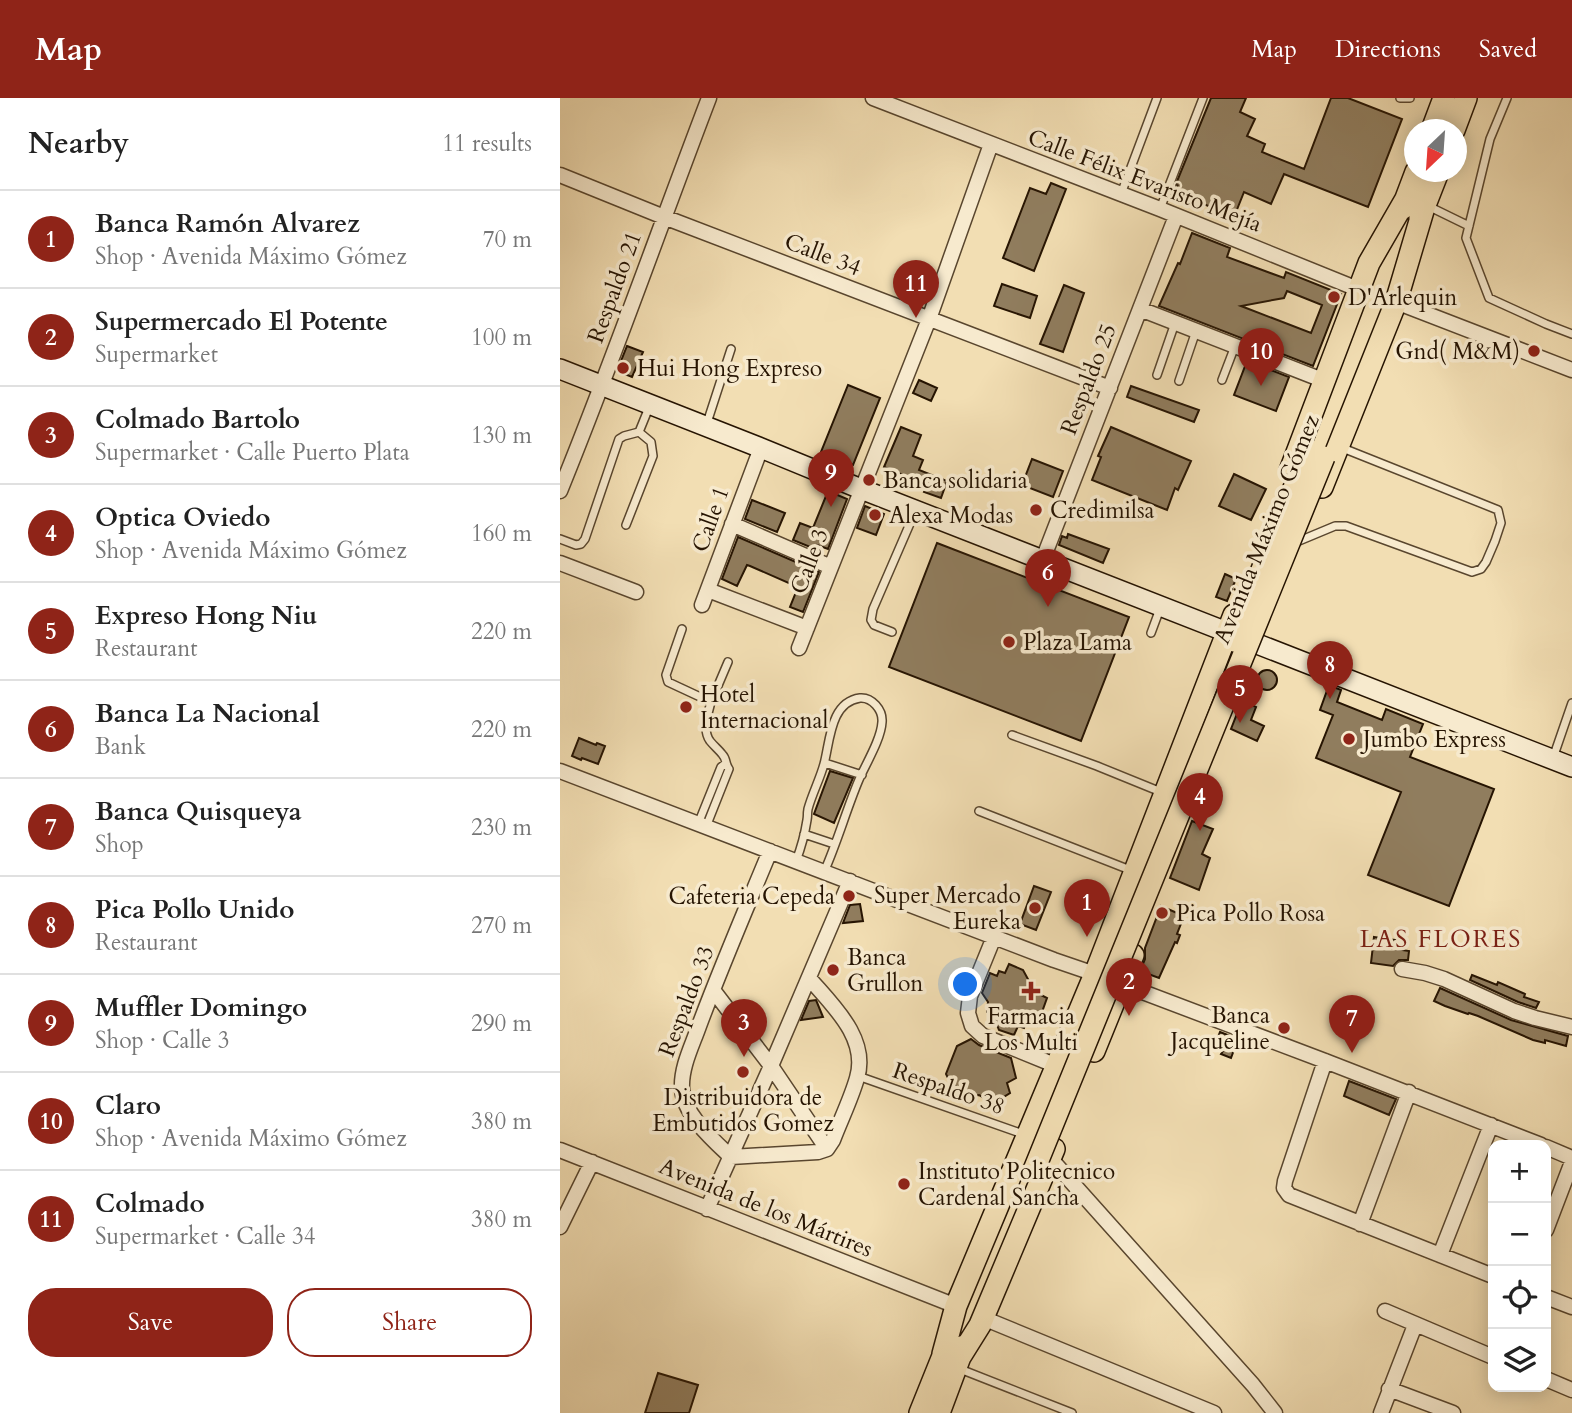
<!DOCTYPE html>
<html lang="en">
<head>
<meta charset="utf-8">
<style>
  body { margin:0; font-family:Cardo,serif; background:#f6f6f6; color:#222 }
  .controls { position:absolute; right:21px; bottom:21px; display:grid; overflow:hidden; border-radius:14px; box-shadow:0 4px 18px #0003 }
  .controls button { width:63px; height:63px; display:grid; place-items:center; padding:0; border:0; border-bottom:2px solid #e0e0e0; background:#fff; color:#222; font:35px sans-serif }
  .compass { position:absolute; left:844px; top:21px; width:63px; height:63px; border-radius:50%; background:#fff; box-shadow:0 4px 18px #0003; rotate:205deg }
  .you { position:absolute; left:406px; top:887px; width:24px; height:24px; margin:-18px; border:5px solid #fff; border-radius:50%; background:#1a73e8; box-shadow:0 0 0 10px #1a73e833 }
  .badge { display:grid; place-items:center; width:46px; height:46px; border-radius:50%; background:#8f2418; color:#fff; font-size:23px; font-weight:700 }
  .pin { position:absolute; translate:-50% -58px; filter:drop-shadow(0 2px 4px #0008) }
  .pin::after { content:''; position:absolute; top:37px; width:24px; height:21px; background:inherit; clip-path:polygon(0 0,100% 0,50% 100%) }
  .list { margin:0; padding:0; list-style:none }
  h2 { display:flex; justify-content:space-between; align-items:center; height:91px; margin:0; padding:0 28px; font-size:30px }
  h2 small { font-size:23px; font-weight:400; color:#767676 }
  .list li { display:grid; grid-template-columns:46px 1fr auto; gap:21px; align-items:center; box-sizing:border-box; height:98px; padding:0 28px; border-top:2px solid #e0e0e0 }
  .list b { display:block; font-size:26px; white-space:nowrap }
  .list p { margin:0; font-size:23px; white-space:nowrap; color:#767676 }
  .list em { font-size:23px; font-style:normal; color:#767676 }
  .actions { display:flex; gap:14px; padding:21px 28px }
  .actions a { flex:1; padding:16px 0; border:2px solid #8f2418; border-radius:28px; text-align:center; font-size:24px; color:#8f2418 }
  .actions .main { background:#8f2418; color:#fff }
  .icon { flex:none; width:38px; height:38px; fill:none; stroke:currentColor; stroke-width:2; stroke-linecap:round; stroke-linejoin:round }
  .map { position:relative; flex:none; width:1012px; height:1315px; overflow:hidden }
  header { display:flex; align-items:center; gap:42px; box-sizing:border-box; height:98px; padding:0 35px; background:#8f2418; color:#fff }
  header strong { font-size:33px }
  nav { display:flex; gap:38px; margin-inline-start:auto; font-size:24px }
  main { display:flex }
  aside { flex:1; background:#fff }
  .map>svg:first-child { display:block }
  .building { fill:#907d5e; stroke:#261402; stroke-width:2; fill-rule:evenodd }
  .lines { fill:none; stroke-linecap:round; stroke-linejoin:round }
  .lane-casing { stroke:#59462e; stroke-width:10 }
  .street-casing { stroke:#59462e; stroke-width:17 }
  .secondary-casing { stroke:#261402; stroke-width:22 }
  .primary-casing { stroke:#261402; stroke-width:24 }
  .lane { stroke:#f7eace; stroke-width:7 }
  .street { stroke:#f7eace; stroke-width:14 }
  .secondary { stroke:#f7eace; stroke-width:19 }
  .primary { stroke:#f2deb3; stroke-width:21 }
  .primary-bridge-casing { stroke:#261402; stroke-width:24; stroke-linecap:butt }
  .primary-bridge { stroke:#f2deb3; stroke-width:21 }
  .poi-dot { fill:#8f2418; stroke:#f7eace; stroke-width:2.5 }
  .labels { text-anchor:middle; stroke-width:7; stroke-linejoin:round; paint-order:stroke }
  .street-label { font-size:23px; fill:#261402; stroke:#f7eace }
  .poi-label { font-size:23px; fill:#261402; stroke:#f7eace; text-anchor:start }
  .neighbourhood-label { font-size:24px; letter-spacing:2px; fill:#7a1f14; stroke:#f7eace }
</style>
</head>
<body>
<header>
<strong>Map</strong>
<nav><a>Map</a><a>Directions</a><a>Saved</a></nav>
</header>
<main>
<aside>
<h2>Nearby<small>11 results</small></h2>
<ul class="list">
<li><span class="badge">1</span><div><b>Banca Ramón Alvarez</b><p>Shop · Avenida Máximo Gómez</p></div><em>70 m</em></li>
<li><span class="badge">2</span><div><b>Supermercado El Potente</b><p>Supermarket</p></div><em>100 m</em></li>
<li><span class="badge">3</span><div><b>Colmado Bartolo</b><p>Supermarket · Calle Puerto Plata</p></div><em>130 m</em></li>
<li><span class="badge">4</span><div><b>Optica Oviedo</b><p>Shop · Avenida Máximo Gómez</p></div><em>160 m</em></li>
<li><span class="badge">5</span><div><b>Expreso Hong Niu</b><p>Restaurant</p></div><em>220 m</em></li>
<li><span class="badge">6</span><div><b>Banca La Nacional</b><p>Bank</p></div><em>220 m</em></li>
<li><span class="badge">7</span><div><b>Banca Quisqueya</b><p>Shop</p></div><em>230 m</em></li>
<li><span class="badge">8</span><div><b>Pica Pollo Unido</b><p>Restaurant</p></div><em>270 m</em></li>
<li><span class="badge">9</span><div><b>Muffler Domingo</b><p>Shop · Calle 3</p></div><em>290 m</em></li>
<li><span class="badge">10</span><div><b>Claro</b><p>Shop · Avenida Máximo Gómez</p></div><em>380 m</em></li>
<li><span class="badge">11</span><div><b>Colmado</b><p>Supermarket · Calle 34</p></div><em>380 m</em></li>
</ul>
<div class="actions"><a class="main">Save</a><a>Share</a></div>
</aside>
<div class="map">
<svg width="1012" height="1315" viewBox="0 0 1012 1315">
  <rect width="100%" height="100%" fill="#f2deb3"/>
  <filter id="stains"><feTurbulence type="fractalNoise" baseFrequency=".00286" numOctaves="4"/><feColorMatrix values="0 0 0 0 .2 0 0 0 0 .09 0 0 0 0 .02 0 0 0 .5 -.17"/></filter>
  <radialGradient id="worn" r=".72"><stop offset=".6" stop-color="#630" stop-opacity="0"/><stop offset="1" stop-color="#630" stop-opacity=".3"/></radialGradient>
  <path class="building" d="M651 0H686L680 14 695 21 687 38 705 46 702 54 744 71 771 0H788L842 21 808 109 724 76 711 106 684 94 674 119 613 93Z
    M491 85 506 91 474 173 443 160 470 90 486 96Z
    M632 135 670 150 667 159 724 180 726 174 781 196 753 268 599 208 618 165 620 166ZM727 193 762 207 751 235 681 208 724 200Z
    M442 186 477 198 470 220 434 208Z
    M504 187 524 195 503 254 480 246Z
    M67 248 83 254 72 279 57 273Z
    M687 263 729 279 716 313 674 297Z
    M359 282 377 290 371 303 353 295Z
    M288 287 320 300 293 367 261 354Z
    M571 288 639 312 634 324 567 299Z
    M341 329 361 337 353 358 363 362 359 372 387 383 381 400 364 394 367 387 324 369Z
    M551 329 631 363 618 392 615 390 607 412 532 382 541 359 538 358Z
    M472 361 503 373 493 399 462 387Z
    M674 376 706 391 691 422 659 408Z
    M268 393 287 401 268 451 257 447 255 451 233 442 240 425 253 430Z
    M192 402 225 415 217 434 185 421Z
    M305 408 324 416 316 437 297 430Z
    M508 436 549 451 543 465 499 447 502 438 507 440Z
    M178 439 259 474 243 514 230 509 238 489 190 468 187 467 177 488 162 481Z
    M377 445 569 519 521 643 329 569Z
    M665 476 676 481 667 503 656 499Z
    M697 582a10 10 0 1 1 20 0a10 10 0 1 1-20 0Z
    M769 587 781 592 777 604 822 622 826 611 863 626 850 659 934 691 889 808 808 777 841 694 756 660 773 617 760 612Z
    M682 603 696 609 691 622 704 628 697 643 671 631Z
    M19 640 36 647 37 645 45 648 38 666 22 660 21 662 12 658Z
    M270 673 293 680 274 725 254 716Z
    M632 723 653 731 642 756 650 760 639 792 610 780Z
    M474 788 491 794 476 832 460 826Z
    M300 806 303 823 283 825 290 807Z
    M601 808 624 818 617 836 620 837 617 845 615 844 599 880 580 873 585 861V850Z
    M814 839 836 842 835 851 849 853 848 862H839L833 868 811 865Z
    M449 866 463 872 475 894 487 900 477 928 466 923 464 930 458 928 454 937 439 932 433 917 427 914 428 904 422 895 430 875 437 878 439 873 445 875Z
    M912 877 937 887 938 884 965 896 964 899 979 904 976 910 958 904 910 882Z
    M880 890 951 922 1008 938 1006 948 985 942V945L973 942 918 918 909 915 908 916 885 908 874 903Z
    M256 902 263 919 241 922 249 903Z
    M660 934 678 941 671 960 661 956 663 953 654 949Z
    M411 941 419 947 451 960 456 980 447 985 450 995 434 1005 419 997 413 998 409 993 391 986 386 976 397 948Z
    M789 983 836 1001 829 1017 784 998Z
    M98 1275 138 1287 129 1315H85Z"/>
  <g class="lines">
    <g class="lane-casing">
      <path id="lane" d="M840 0H850
        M947 0 930 41 906 140 929 200 986 226 1012 236
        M561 96 597 0
        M868 108 909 128
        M600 111 643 0
        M597 277 615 225
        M662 282 675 248
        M619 283 636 233
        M146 328 171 251
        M79 334 90 307
        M0 441 16 447 21 446 25 441 59 341 64 338 79 334 91 344 93 358 66 427
        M739 443 775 428H786L912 474 921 471 926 464 935 443 941 425 938 412 780 349
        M122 531 106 577 108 584 151 604C148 616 142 632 150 643 154 648 159 652 162 656 167 661 165 666 169 671L146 729
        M332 534 314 527 311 522 313 511 355 414
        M591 535 601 508
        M151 604 168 564
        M452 637 537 668 601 694
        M993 660 1012 605
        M265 665 302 677
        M419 713 565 770
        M138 726 161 669 165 666
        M244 736 274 746
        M236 763C241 750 245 735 247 722 248 716 247 717 248 711 252 696 260 681 264 666 270 644 270 604 300 600 312 599 323 612 322 624 321 642 305 667 298 684 286 713 277 745 264 774
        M298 978 466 1037
        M400 1271 512 1315"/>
    </g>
    <g class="street-casing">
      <path id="street" d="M313 0 600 111 800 192
        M0 77 104 119 550 290
        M836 204 1012 272
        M580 211 765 283
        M0 393C53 263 99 131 149 0
        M172 426 271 469
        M483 461 616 118
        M0 465 76 494
        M148 492 247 530
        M142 507 201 350
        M239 550 369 221 431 46
        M0 673 494 862 535 876 765 963 981 1047
        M210 753C186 811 161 869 139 928 132 948 121 969 122 990 123 1016 153 1042 171 1059L258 1054 267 1051 273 1042C281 1021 291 1001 297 980 309 940 272 907 249 880
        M434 839 410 898 408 915 412 928 423 938 497 968
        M842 871 865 875 884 881 954 913 975 920 1012 929
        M153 892 211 968 267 1051
        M765 963 725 1083 724 1090 729 1097 933 1178
        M986 1049 1012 1060
        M0 1052 396 1208
        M490 1060 693 1287 715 1315
        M147 1111 211 968 290 783
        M800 1126 849 994
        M0 1129 32 1064
        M986 1132 1012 1064
        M880 1157 931 1027
        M986 1199 1012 1209
        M825 1213 933 1259
        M423 1220 654 1315
        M986 1281 1012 1292
        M829 1291 893 1315
        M821 1315 855 1227"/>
    </g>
    <g class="secondary-casing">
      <path id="secondary" d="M0 271 201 350 301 391 1012 669"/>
    </g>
    <g class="primary-casing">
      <path id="primary" d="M872 32 884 0
        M894 32 906 0
        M842 111 856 74
        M860 120 878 74
        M730 373 809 165 847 99
        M762 389 836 204 865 106
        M534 953 573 857
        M383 1256 396 1208 535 876 674 517
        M400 1259 420 1227 494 1051
        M360 1315 389 1243
        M379 1315 404 1248"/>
    </g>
    <use href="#lane" class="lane"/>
    <use href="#street" class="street"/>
    <use href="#secondary" class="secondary"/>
    <use href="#primary" class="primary"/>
    <g class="primary-bridge-casing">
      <path id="primary-bridge" d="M674 543 749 352
        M474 1072 764 359"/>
    </g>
    <use href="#primary-bridge" class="primary-bridge"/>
  </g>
  <g class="poi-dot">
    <circle cx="774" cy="199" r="7"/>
    <circle cx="974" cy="253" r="7"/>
    <circle cx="63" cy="270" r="7"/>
    <circle cx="309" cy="382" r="7"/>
    <circle cx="476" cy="412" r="7"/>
    <circle cx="315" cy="417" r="7"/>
    <circle cx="449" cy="544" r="7"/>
    <circle cx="126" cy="609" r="7"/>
    <circle cx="789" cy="641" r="7"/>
    <circle cx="289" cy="798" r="7"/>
    <circle cx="475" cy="810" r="7"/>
    <circle cx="602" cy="815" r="7"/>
    <circle cx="273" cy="872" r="7"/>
    <path d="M467.5 882.5h7v7h7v7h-7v7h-7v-7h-7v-7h7z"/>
    <circle cx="724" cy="930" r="7"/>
    <circle cx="183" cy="974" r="7"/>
    <circle cx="344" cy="1086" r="7"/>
  </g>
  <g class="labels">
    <g class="street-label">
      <text transform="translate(585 82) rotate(21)" y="8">Calle Félix Evaristo Mejía</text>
      <text transform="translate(263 156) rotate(21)" y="8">Calle 34</text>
      <text transform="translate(54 189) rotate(-70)" y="8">Respaldo 21</text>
      <text transform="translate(528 281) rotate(-69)" y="8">Respaldo 25</text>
      <text transform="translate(150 421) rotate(-70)" y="8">Calle 1</text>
      <text transform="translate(706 431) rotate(-68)" y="8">Avenida Máximo Gómez</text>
      <text transform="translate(249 463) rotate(-69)" y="8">Calle 3</text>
      <text transform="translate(126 903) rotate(-69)" y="8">Respaldo 33</text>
      <text transform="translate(389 990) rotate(19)" y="8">Respaldo 38</text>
      <text transform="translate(206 1109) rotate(22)" y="8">Avenida de los Mártires</text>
    </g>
    <g class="poi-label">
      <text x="788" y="207">D'Arlequin</text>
      <text x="960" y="261" text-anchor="end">Gnd( M&amp;M)</text>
      <text x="77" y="278">Hui Hong Expreso</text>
      <text x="323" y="390">Banca solidaria</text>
      <text x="490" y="420">Credimilsa</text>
      <text x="329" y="425">Alexa Modas</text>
      <text x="463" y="552">Plaza Lama</text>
      <text x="140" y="604">Hotel<tspan x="140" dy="26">Internacional</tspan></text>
      <text x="803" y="649">Jumbo Express</text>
      <text x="461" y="805" text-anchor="end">Super Mercado<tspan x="461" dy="26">Eureka</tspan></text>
      <text x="275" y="806" text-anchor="end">Cafeteria Cepeda</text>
      <text x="616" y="823">Pica Pollo Rosa</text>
      <text x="287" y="867">Banca<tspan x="287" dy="26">Grullon</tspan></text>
      <text x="710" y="925" text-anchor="end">Banca<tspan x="710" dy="26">Jacqueline</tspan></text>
      <text x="471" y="926" text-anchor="middle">Farmacia<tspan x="471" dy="26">Los Multi</tspan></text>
      <text x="183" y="1007" text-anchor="middle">Distribuidora de<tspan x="183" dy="26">Embutidos Gomez</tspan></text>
      <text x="358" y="1081">Instituto Politecnico<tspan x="358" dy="26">Cardenal Sancha</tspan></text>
    </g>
    <g class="neighbourhood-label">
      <text x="881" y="849">LAS FLORES</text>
    </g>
  </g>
  <rect width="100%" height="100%" filter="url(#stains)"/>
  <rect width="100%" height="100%" fill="url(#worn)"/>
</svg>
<div class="controls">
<button>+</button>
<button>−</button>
<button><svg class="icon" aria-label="locate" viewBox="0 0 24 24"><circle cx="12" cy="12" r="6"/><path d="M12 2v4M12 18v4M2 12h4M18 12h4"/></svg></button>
<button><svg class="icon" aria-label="layers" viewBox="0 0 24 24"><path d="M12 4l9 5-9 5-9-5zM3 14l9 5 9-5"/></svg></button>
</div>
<svg class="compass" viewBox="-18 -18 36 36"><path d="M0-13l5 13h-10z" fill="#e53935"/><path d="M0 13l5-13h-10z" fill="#767676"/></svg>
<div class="you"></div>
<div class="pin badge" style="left:527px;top:839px">1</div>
<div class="pin badge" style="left:569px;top:918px">2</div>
<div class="pin badge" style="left:184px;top:959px">3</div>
<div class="pin badge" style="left:640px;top:733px">4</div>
<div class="pin badge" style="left:680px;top:625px">5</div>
<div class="pin badge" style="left:488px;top:509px">6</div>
<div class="pin badge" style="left:792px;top:955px">7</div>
<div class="pin badge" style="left:770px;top:601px">8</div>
<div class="pin badge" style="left:271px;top:409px">9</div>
<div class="pin badge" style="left:701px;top:288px">10</div>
<div class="pin badge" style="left:356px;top:220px">11</div>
</div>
</main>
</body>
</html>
